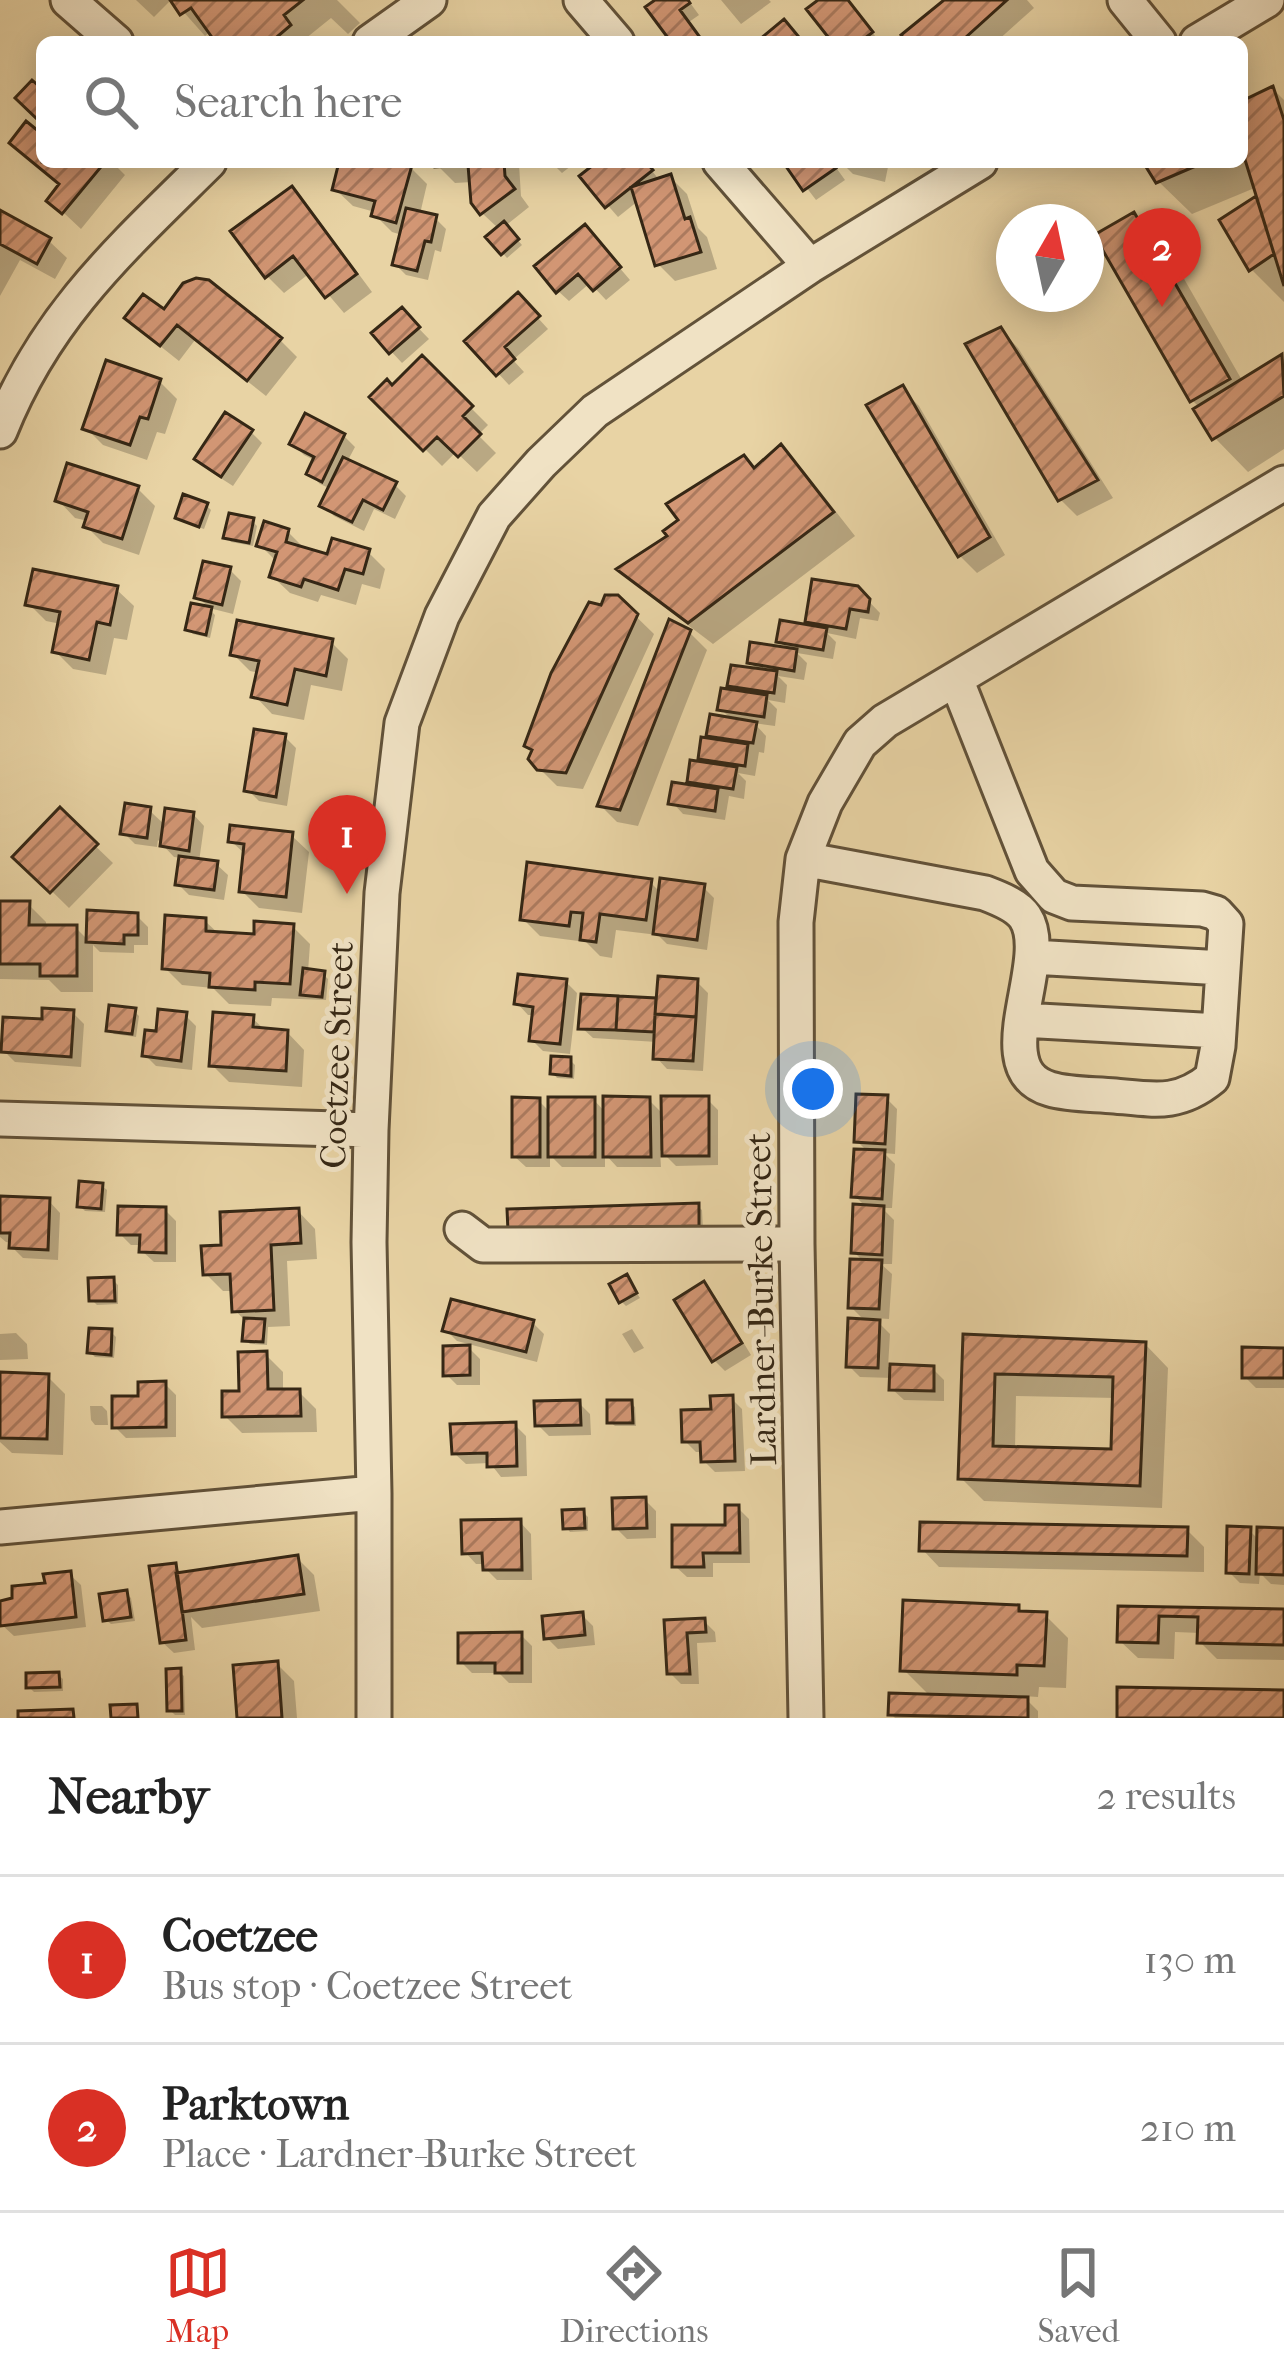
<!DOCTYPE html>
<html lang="en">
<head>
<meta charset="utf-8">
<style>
  body { margin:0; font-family:"IM FELL French Canon",serif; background:#f2f2f2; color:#222 }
  .compass { position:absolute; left:996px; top:204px; width:108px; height:108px; border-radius:50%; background:#fff; box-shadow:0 6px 30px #0003; rotate:9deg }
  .you { position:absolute; left:813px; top:1089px; width:42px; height:42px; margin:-30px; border:9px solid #fff; border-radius:50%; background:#1a73e8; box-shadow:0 0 0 18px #1a73e833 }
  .badge { display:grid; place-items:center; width:78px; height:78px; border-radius:50%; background:#d93025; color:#fff; font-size:39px; font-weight:700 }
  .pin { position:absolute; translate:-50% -99px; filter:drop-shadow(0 3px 6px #0008) }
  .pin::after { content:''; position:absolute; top:63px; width:42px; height:36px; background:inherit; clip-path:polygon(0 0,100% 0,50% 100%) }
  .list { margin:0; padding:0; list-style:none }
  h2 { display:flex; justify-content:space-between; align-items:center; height:156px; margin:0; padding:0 48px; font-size:51px }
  h2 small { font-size:39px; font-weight:400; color:#767676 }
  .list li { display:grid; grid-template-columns:78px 1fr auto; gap:36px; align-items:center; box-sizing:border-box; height:168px; padding:0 48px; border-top:3px solid #e0e0e0 }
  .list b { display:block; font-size:45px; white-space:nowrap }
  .list p { margin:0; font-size:39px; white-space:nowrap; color:#767676 }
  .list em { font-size:39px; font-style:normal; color:#767676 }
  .icon { flex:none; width:66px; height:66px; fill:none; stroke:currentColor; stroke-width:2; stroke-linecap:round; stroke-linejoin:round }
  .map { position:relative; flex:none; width:1284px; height:1718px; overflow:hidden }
  .search { position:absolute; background:#fff; box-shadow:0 6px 30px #0003; left:36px; right:36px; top:36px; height:132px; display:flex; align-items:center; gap:30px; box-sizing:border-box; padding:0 42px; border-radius:18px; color:#767676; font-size:45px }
  .sheet { height:492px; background:#fff }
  nav { display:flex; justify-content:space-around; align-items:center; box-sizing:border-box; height:168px; border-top:3px solid #e0e0e0; background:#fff; font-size:33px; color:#767676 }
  nav a { display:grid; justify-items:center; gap:6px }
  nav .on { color:#d93025 }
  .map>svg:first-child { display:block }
  .shadow { fill:#0003; fill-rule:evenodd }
  .building { fill:url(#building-hatch); stroke:#352715; stroke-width:3; fill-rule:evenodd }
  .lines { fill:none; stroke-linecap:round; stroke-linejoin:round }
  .minor-casing { stroke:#625239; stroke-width:39 }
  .minor { stroke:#f0e2c4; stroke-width:33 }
  .labels { text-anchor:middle; stroke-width:10; stroke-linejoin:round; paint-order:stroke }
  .street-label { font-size:36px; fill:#352715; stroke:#f0e2c4 }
</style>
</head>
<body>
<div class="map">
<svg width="1284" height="1718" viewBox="0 0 1284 1718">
  <defs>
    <pattern id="building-hatch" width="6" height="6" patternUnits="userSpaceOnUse" patternTransform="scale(3)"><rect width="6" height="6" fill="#d29674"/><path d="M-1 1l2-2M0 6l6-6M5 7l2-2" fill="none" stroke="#ab7a5e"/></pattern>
  </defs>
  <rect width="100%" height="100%" fill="#e8d3a4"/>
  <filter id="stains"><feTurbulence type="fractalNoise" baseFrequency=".00167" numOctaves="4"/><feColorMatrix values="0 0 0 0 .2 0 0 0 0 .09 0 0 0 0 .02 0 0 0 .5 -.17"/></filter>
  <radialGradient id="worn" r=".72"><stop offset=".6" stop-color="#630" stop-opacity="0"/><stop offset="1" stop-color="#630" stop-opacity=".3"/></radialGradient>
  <path class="shadow" d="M136 0H171L154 17Z
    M173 0H337L360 23 348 34 331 18 305 39 306 42H209L215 37 211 31 205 36Z
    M660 0H688L699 15 689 22 703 42H675Z
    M721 0H769L771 2 741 24Z
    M822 0H846L880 42H836Z
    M949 0H1027L1034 8 996 42H910Z
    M1273 89 1284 100V302L1251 269 1223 221 1260 197 1257 187 1192 214 1158 181 1147 162H1242V104Z
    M42 138V162H112L125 175 81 229 50 200 62 186 30 160Z
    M343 162H390L410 167 427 184 420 214 435 218 446 229 441 252 435 250 428 280 406 275 395 264 402 235 392 232 375 215V212L353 206 335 189Z
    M438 162H525L519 164 521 196 529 207 505 226 522 245 507 258 489 237 499 229 482 213 472 182 455 183 438 166Z
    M551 162H576L562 173Z
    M601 162H645L660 181 670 177 687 194 698 228 707 237 717 269 675 281 658 264 638 201 618 217 583 177Z
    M787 162H832L845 180 816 200Z
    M841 162H889L885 182 853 174Z
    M292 190 309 207 372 292 344 313 310 273 284 293 267 276Z
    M0 213 49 241 67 258 55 279 20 260 0 296Z
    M1134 216 1167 249 1243 382 1282 358 1284 360V449L1248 472 1215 438 1200 408 1192 400Z
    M595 239 630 280 606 300 590 283 569 301 558 291Z
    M518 296 548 329 513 360 524 372 509 385 468 341Z
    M402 311 429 339 402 363 375 334Z
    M165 313 280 340 297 357 266 396 195 340 179 361 145 334Z
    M1001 330 1018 348 1113 498 1077 516 1060 499Z
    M422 359 488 425 478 435 496 453 477 472 456 452 442 466 373 397 392 389Z
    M160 382 177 399 165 434 157 432 147 460 103 445 86 428Z
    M902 389 919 406 1005 555 977 573 960 556Z
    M251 432 262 443 233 486 208 470 197 459Z
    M344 436 355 447 347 462 395 485 406 496 395 519 374 509 364 531 334 516 323 505 331 489 320 484 309 473 316 461 304 455 293 444Z
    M781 448 804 471 855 536 713 644 643 591 621 569 672 537Z
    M138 489 155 506 139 555 103 543 86 526 88 521 75 518 58 500Z
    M206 505 211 510 204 529 183 522 179 517Z
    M252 521 257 526 253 546 231 542 227 537Z
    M288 532 305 549 329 558 368 552 385 569 380 589 362 584 356 605 321 595 318 602 290 593 272 576 277 562 260 545Z
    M230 570 241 581 233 614 209 608 198 597Z
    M116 589 134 606 127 640 114 638 106 675 73 669 55 651 61 624 46 621 29 604Z
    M857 589 880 613 878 621 860 618 856 639 827 633 836 642 833 659 797 653 807 663 804 680 778 676 787 685 785 703 768 700 777 709 775 726 754 723 766 736 764 753 759 752 755 776 738 773 746 781 744 799 729 796 725 820 683 814 672 802 698 789 690 781 710 766 701 758 708 741 712 718 733 721 721 709 740 694 731 685 759 672 750 662 789 651 779 641 817 630 808 621Z
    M617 598 654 634 583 789 557 786 539 768 602 609Z
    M210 610 215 615 210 638 193 634 188 629Z
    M690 633 707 650 638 826 617 822 600 805Z
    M331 642 348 659 342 691 311 685 304 720 272 714 255 696 259 673 250 671 233 654Z
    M285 737 296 748 287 806 259 801 248 790Z
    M149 810 166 826 193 814 204 826 199 862 216 864 228 875 224 900 189 895 178 884 182 858 174 857 158 840 157 847 135 844 124 833Z
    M60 812 113 863 69 908 16 856Z
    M291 835 309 852 302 913 259 908 242 891 246 855 231 841Z
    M650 882 661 893 703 887 714 898 707 950 667 944 658 935 616 930 612 958 600 956 586 942 540 936 523 919Z
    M28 904 46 922V928H76L89 941 137 916 148 927V945H134V953L100 952 93 945V992H61L49 980 0 979V934Z
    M205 921 219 934 257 937 293 927 310 944 308 972 323 974 328 979 326 1000 272 998 271 1006 229 1004 213 988 182 985 165 968Z
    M566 982 577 993 570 1054 543 1051 532 1040 535 1015H528L517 1003Z
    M697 982 708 993 703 1071 667 1069 656 1057 657 1042 593 1038 581 1027 583 997 659 1001Z
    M134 1011 139 1016 136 1037 114 1034 109 1030Z
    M73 1013 84 1024 81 1067 15 1062 4 1051 45 1022Z
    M185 1015 196 1026 192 1070 156 1066 145 1055 159 1035Z
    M252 1018 266 1031 287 1032 304 1050 302 1087 229 1082 212 1065Z
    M570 1060 575 1065 574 1079 557 1078 553 1073Z
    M886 1098 897 1109 895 1154 884 1153 895 1164 892 1208H882L894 1220 892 1264H881L892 1274 889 1319 874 1318 890 1334 888 1367 933 1369 944 1380V1401L904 1400 892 1389 893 1378 860 1377 849 1366 866 1322 851 1307 865 1263 854 1252 867 1208 855 1196 868 1152 857 1141Z
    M707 1099 718 1110V1165L676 1166 660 1150 661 1167H617L605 1154V1167H562L550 1155V1167H526L514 1156 539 1101 551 1113 594 1100 606 1113 649 1100 664 1115Z
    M102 1186 107 1190 105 1212 85 1211 80 1206Z
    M0 1199 49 1201 60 1213 58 1260 23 1258 12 1247V1243L6 1242 0 1237Z
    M697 1206 702 1210 703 1229 515 1235Z
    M165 1210 176 1221V1262H154L142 1251V1245H131L120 1234Z
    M298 1211 315 1229 317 1259 287 1261 290 1326 268 1327 267 1345 250 1344 245 1339 246 1322 235 1310 234 1291H223L206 1274 225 1248Z
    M627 1278 640 1298 626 1306 621 1301Z
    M113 1280 118 1285V1304L97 1305 92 1300Z
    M704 1285 715 1296 751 1355 725 1371 714 1360Z
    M533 1323 544 1334 537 1362 457 1341 446 1330Z
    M632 1329 644 1348 634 1353 622 1334Z
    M111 1332 116 1337 114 1358 95 1357 90 1352Z
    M16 1333 27 1344 28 1359 0 1360V1334Z
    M965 1338 1145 1344 1168 1368 1162 1508 984 1501 961 1478ZM1016 1396 1116 1398 1114 1452 1015 1450Z
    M469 1348 480 1359V1385H457L446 1374Z
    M1284 1351V1388H1256L1245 1377Z
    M265 1354 283 1372V1392H299L316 1409 317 1432 242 1433 225 1416Z
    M0 1375 48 1377 65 1394 63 1455 12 1453 0 1442Z
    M165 1384 176 1395V1437L126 1438 115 1427 141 1399Z
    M731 1398 742 1409 745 1471 715 1472 704 1461 703 1452H696L685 1441Z
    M579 1403 590 1414 591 1435 549 1436 538 1425Z
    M630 1403 635 1407 636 1426H615L610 1422Z
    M90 1406H102L107 1411 108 1425H95L91 1420Z
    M515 1425 526 1436 527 1476 501 1477 490 1463 466 1464 454 1453Z
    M645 1500 656 1511V1538L627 1539 616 1528Z
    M738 1508 749 1519 750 1563H713V1577H687L675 1566 728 1528Z
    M583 1512 588 1517V1531L570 1532 566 1527Z
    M520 1522 531 1534 532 1580H497L486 1569 485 1564H476L465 1552Z
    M1187 1530 1204 1547V1572L939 1567 922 1549Z
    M1249 1530 1260 1541 1284 1531V1585L1271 1584 1260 1573 1259 1584 1240 1583 1229 1572Z
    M297 1558 314 1575 320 1611 202 1628 191 1617 195 1650 174 1653 162 1642 175 1566 183 1575Z
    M69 1574 81 1585 86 1627 14 1636 2 1625 48 1585Z
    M126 1593 131 1598 135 1621 111 1624 106 1620Z
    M1018 1607 1024 1614 1045 1615 1068 1638 1066 1688 1039 1687 1038 1697 1023 1696 1038 1711V1718H895L891 1714 931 1697 903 1669Z
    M1121 1609 1284 1612V1660L1217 1659 1200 1642V1633L1175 1632 1174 1659 1138 1658 1120 1641Z
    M582 1615 593 1626 595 1645 558 1649 547 1638Z
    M704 1621 715 1632 716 1642 697 1643 699 1684H681L670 1673 667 1623Z
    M521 1635 532 1646V1683H509L499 1673H472L461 1662Z
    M277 1664 294 1681 297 1718H240Z
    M179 1672 184 1676 185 1715H175L170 1710Z
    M58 1675 63 1679V1691L34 1692 29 1687Z"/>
  <path class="building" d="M170 0H303L284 15 291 25 271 42H204L211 36 191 8 180 15Z
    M655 0H688L690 3 680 10 699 36 691 42H671L645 7Z
    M818 0H848L873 32 860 42H832L806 9Z
    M944 0H1007L965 38 969 42H907L901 35Z
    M784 19 803 42H763L760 39Z
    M32 80 42 89V111L36 118 15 98Z
    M1273 86 1284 120V286L1242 150V101Z
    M26 121 42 134V162H105L62 214 46 201 59 184 9 143Z
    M339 162H402L412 165 396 223 371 216 375 201 332 190Z
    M435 162H504L505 176 515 189 480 215 471 203 468 165 435 167Z
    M597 162H646L653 170 605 208 579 176Z
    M783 162H832L836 168 803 191Z
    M1143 162H1205L1156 183Z
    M671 174 685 219 690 217 701 252 655 266 631 187Z
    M292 186 357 274 325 298 293 256 265 278 230 231Z
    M1256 196 1274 254 1249 271 1219 220Z
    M406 208 437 215 431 242 425 241 417 271 392 265Z
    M0 210 51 238 37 264 0 244Z
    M1134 212 1230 379 1190 402 1094 235Z
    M504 221 519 239 501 255 485 237Z
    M585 224 621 267 593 291 578 274 556 293 534 266Z
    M196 278 209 280 282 338 247 381 177 325 160 346 124 318 143 294 164 309 183 283Z
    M518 292 540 316 505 347 515 359 496 376 464 341Z
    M402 307 420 327 389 354 371 333Z
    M1001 327 1098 480 1058 501 965 344Z
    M1282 354 1284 396 1212 440 1193 409Z
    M422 355 473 406 463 416 481 434 458 457 437 437 423 451 369 397 387 379 392 385Z
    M106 360 161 379 148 419 140 417 130 445 82 429Z
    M903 385 990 537 958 557 866 405Z
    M225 412 253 430 221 477 194 459Z
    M305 413 345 434 322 482 306 474 314 457 289 444Z
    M781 444 834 512 688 623 616 569 667 536 663 531 678 520 666 504 744 455 754 468Z
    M343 457 397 482 383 510 363 500 352 522 319 506Z
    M67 463 139 486 122 539 83 527 88 512 55 501Z
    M183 494 208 503 199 527 175 518Z
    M229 513 254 518 249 543 223 538Z
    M264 521 289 529 286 542 327 554 332 538 370 549 363 574 345 569 338 590 304 579 301 587 269 577 277 552 256 546Z
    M203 561 231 567 222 605 194 598Z
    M33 569 118 586 110 625 97 622 89 660 52 652 60 612 25 605Z
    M812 579 858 586 870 599 868 612 850 609 846 629 805 622Z
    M605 595H618L638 614 566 773 537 770 528 759 532 750 524 746 551 673 589 602 601 605Z
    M191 603 212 607 206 635 185 630Z
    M669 619 691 630 620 810 597 806Z
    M237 620 333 639 326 676 295 669 287 705 251 697 259 661 230 655Z
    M780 620 827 628 823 650 776 642Z
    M750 642 797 649 794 671 747 663Z
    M731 665 777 671 774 693 727 686Z
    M721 688 767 695 764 717 717 710Z
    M710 714 757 722 753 743 706 736Z
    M254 729 286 734 276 797 244 791Z
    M701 737 748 744 745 766 698 759Z
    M690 760 737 767 733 789 687 782Z
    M672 782 718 789 715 811 668 804Z
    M125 803 151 807 147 838 120 834Z
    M60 807 98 844 50 893 12 857Z
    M165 808 194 812 189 851 160 846Z
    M230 825 293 832 286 897 239 892 244 844 228 842Z
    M179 856 218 861 214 890 175 885Z
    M527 862 652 879 646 920 600 914 596 942 580 940 583 913 571 912 569 926 520 920Z
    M660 878 705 884 697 940 653 934Z
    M0 901H30L29 925H77V976H40V964H0Z
    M87 910 138 913V935H124V944L86 942Z
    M165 915 206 918V931L254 934V921L294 924 290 984 255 982V990L209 987 210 973 162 969Z
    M303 968 325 971 322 997 300 995Z
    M518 974 567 979 560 1044 529 1041 533 1007 514 1004Z
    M658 976 698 979 696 1017 655 1014Z
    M581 994 618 996 616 1030 578 1029Z
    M618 996 656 998 654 1032 616 1030Z
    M109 1005 136 1008 132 1034 106 1031Z
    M42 1008 74 1010 71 1057 1 1052 3 1017 42 1019Z
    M158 1009 187 1012 181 1061 142 1056 145 1030 156 1031Z
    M213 1012 254 1015 253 1027 288 1030 286 1071 209 1066Z
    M655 1014 696 1017 693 1061 653 1059Z
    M551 1056 571 1057V1076L550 1074Z
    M856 1094 888 1095 885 1144 854 1142Z
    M603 1096 650 1097 651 1157H603Z
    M661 1096H709V1156H662Z
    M512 1097 540 1098V1157H512Z
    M548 1097H595V1157H548Z
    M854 1149 885 1150 882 1199 851 1197Z
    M79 1181 103 1183 101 1209 77 1207Z
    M0 1196 50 1198 48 1250 9 1248 10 1233H0Z
    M699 1203V1226L508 1231 507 1209Z
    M853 1204 884 1206 882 1255 851 1253Z
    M118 1206 166 1207V1253L139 1252 140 1235H117Z
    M299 1208 301 1243 271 1245 274 1310 232 1312 230 1274 203 1275 201 1246 221 1245 220 1212Z
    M850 1259 882 1260 879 1309 848 1308Z
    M627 1274 637 1293 619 1303 609 1284Z
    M114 1277 115 1301H89L88 1278Z
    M704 1281 742 1343 712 1362 674 1300Z
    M451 1299 534 1320 526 1352 442 1331Z
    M244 1318 265 1319 263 1342 242 1341Z
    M848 1318 880 1320 878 1368 846 1367Z
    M89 1328 112 1329 111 1355 87 1353Z
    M963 1334 1146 1342 1140 1486 958 1479ZM995 1374 1113 1377 1111 1449 993 1446Z
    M470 1345V1375L443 1376V1346Z
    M1242 1347 1284 1348V1378H1242Z
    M267 1351 268 1389H300L301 1416 222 1417V1391H239L238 1352Z
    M890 1364 934 1366V1391L889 1390Z
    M0 1372 49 1374 47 1439 0 1438Z
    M166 1381V1427L112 1428V1396H138V1382Z
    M733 1395 735 1461 701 1462 700 1442H682L681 1410 711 1409 710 1396Z
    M580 1400 581 1425 535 1426 534 1401Z
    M607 1400H632L633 1423H607Z
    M516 1422 517 1466 487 1467V1453L452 1454 450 1424Z
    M646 1497 647 1528 613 1529 612 1498Z
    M725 1505H739L740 1553H703L704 1567H672V1525H725Z
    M584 1509 585 1528 563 1529 562 1510Z
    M521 1519 522 1570H483L482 1553 462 1554 461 1520Z
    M920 1522 1188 1527 1187 1556 919 1551Z
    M1227 1526 1251 1527 1249 1574 1226 1573Z
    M1257 1527 1284 1528V1575L1256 1574Z
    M298 1555 304 1594 182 1612 176 1573Z
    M176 1563 186 1640 160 1643 149 1566Z
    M71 1571 76 1617 0 1626V1601L12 1598V1586L45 1583 43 1574Z
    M127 1590 131 1617 103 1621 99 1594Z
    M903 1600 1019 1605V1611L1047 1612 1044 1666 1017 1665V1675L900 1671Z
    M1118 1606 1284 1609V1645L1197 1643 1198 1617 1159 1616 1158 1643 1117 1642Z
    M583 1612 585 1635 544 1639 542 1616Z
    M705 1618 706 1632 687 1633 690 1674H667L664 1620Z
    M522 1632V1673H495V1663H458V1633Z
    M278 1661 282 1718H237L233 1665Z
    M181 1668 182 1711H167L166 1669Z
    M59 1672 60 1687 26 1688V1673Z
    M1117 1687 1284 1690V1718H1117Z
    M889 1693 1028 1697V1718L888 1715Z
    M137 1704 138 1718H111L110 1705Z
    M73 1709 74 1718H18V1711Z"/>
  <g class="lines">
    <g class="minor-casing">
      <path id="minor" d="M68 0 116 42
        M581 0 617 42
        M1125 0 1159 42
        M370 42 429 0
        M1197 42 1267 0
        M720 162 810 266
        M0 431C46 315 123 247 209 162
        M803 859 985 893C998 898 1017 905 1025 917 1054 960 982 1069 1050 1089 1070 1095 1094 1094 1115 1096 1156 1100 1179 1105 1212 1078L1218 1046 1226 924 1216 913 1202 909 1072 903 1054 896 1032 871 956 679
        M1032 957 1223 968
        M1022 1020 1219 1031
        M0 1119 371 1130
        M462 1229 483 1245 797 1244
        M0 1527 374 1493
        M374 1718V1493L369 1242 371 1130 382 893 402 723 442 616 494 516 541 463 595 411 810 266 980 162
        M806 1718 797 1244 796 922 803 859 825 803 860 743 885 721 1284 483"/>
    </g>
    <use href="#minor" class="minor"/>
  </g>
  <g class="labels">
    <g class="street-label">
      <text transform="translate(336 1055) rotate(-88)" y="13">Coetzee Street</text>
      <text transform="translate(760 1299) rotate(-91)" y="13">Lardner-Burke Street</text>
    </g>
  </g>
  <rect width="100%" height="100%" filter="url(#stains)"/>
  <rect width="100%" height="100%" fill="url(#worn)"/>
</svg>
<svg class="compass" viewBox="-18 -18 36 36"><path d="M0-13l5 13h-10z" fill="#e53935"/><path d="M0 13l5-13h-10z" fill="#767676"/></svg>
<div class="you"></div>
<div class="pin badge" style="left:347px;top:894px">1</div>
<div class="pin badge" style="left:1162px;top:307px">2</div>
<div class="search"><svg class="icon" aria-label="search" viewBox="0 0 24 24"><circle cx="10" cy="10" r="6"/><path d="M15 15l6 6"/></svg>Search here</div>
</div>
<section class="sheet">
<h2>Nearby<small>2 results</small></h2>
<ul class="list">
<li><span class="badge">1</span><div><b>Coetzee</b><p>Bus stop · Coetzee Street</p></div><em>130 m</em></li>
<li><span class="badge">2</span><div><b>Parktown</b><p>Place · Lardner-Burke Street</p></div><em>210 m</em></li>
</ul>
</section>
<nav>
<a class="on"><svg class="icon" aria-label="map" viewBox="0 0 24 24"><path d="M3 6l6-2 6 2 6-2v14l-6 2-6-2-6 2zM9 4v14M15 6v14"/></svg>Map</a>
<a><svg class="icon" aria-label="directions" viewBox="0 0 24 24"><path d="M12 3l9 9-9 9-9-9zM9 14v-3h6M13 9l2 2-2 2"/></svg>Directions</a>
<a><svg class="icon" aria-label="saved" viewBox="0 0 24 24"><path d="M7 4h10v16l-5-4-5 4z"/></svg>Saved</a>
</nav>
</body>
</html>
